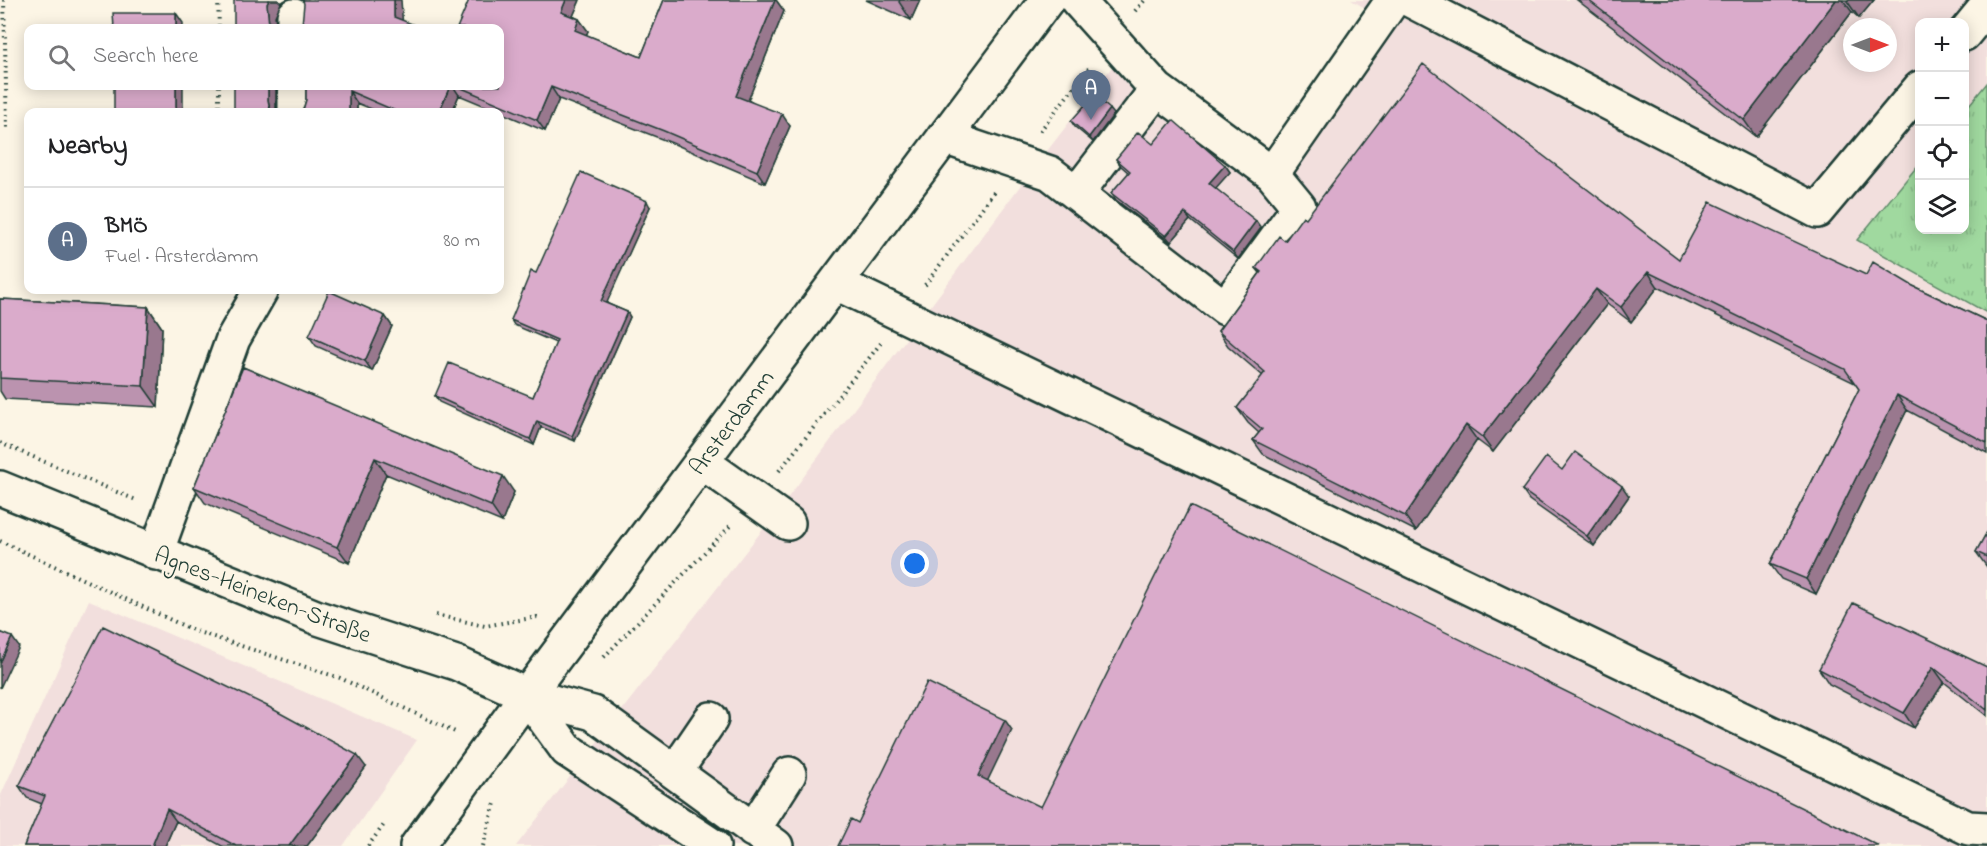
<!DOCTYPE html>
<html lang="en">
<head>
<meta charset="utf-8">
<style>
  body { margin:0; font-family:"Indie Flower",sans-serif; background:#f6f6f6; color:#202124 }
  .controls { position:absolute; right:18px; top:18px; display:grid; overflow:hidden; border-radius:12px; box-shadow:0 3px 15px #0003 }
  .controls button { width:54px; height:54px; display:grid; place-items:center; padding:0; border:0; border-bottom:2px solid #e0e0e0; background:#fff; color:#202124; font:30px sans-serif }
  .compass { position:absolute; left:1843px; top:18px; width:54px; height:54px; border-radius:50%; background:#fff; box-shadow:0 3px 15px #0003; rotate:90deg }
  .you { position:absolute; left:915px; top:564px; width:21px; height:21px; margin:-15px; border:4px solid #fff; border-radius:50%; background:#1a73e8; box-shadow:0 0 0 9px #1a73e833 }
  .badge { display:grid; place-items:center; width:39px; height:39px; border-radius:50%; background:#7c3aed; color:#fff; font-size:20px; font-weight:700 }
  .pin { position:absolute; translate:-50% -50px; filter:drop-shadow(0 2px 3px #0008) }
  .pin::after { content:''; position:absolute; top:32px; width:21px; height:18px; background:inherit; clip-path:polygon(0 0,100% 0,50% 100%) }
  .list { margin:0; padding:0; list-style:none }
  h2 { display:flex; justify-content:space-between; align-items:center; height:78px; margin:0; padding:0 24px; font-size:26px }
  h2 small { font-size:20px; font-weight:400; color:#757577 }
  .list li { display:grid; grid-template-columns:39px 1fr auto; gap:18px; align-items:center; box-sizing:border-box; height:108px; padding:0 24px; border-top:2px solid #e0e0e0 }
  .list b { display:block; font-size:22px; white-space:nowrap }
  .list p { margin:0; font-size:20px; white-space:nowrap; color:#757577 }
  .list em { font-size:20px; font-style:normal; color:#757577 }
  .icon { flex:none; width:33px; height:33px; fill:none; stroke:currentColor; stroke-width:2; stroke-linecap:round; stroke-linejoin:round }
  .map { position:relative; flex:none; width:1987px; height:846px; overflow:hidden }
  .search { position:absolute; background:#fff; box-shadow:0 3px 15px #0003; left:24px; top:24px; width:480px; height:66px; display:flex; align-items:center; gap:15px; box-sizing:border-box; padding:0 21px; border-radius:12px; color:#757577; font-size:22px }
  .panel { position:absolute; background:#fff; box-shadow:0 3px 15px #0003; left:24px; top:108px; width:480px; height:186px; border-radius:12px }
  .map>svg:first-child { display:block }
  .built { fill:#f2dfdd; fill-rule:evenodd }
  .grass { fill:url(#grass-tufts); stroke:#608b6a; stroke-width:1.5 }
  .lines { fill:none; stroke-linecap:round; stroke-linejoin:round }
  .minor-casing { stroke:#1f3d34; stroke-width:38 }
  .path { stroke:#1f3d34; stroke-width:4; stroke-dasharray:1.5 4.5; stroke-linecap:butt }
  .minor { stroke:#fcf5e5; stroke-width:33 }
  .wall { fill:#bb93af; stroke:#1f3d34; stroke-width:1.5 }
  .shaded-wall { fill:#99788e; stroke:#1f3d34; stroke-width:1.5 }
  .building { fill:#daabcb; stroke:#1f3d34; stroke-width:1.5 }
  .labels { text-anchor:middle; stroke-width:5; stroke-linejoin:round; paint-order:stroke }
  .street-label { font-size:24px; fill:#1f3d34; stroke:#fcf5e5 }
</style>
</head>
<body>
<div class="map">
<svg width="1987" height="846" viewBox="0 0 1987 846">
  <defs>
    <pattern id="grass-tufts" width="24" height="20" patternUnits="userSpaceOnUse" patternTransform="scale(1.5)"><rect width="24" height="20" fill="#a0d99f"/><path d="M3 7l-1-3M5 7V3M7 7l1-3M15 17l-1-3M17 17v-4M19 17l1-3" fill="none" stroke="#89bb8a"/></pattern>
  </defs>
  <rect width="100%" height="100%" fill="#fcf5e5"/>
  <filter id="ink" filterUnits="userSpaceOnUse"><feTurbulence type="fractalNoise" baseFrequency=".0167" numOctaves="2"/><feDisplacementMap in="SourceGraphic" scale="12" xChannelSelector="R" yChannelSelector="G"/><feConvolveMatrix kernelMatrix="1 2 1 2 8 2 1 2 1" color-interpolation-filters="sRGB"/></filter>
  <g filter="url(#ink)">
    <path class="built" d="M1351 0H1987V83L1965 110 1964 22H1920L1919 164 1858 240 1987 313V846H516L796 487 1020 186 1129 45 1276 164 1376 14ZM1852 27H1888V63H1852Z
      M89 600 417 740 343 846H0V797Z"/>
    <path class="grass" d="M1987 83V313L1857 240 1919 164 1920 230H1964L1965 110Z"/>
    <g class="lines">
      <g class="minor-casing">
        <path id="minor" d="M1410 0 1817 211 1920 88
          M294 16V28
          M1964 34 1987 6
          M295 86V112
          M944 137 1050 173 1225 308 1299 207 1272 174 1157 89 1077 0
          M1272 174 1393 0
          M1077 193 1157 89
          M836 283 1968 828 1987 829
          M702 462 788 523
          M0 488 318 618 456 663 527 695 593 713 776 846
          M156 553 233 339 261 290
          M527 695 567 750 713 846
          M675 772 711 719
          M753 830 789 774
          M417 846 527 695 1047 0"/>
      </g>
      <path class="path" d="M4 0 7 129
        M218 0 219 28
        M1135 11 1145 0
        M219 86V112
        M1040 131 1089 68
        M925 285 994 192
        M0 443 136 500
        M779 471 881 343
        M0 541 195 631 340 678 455 732
        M436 615 485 626 537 617 540 618
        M604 657 730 526
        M368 846 386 822
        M483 846 495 803"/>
      <use href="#minor" class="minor"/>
    </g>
    <path class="wall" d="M580 0 573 16 579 19 588 31 586 35 641 57 664 0H776L784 11 748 100 790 126 765 183 672 143 559 99 545 131 459 95 452 112H379L357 103V112L303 110 306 100V86H500Z
      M866 0H920L911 20Z
      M1577 0H1874L1859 18 1852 12 1756 137Z
      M1114 114 1093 142 1075 127 1071 121Z
      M1153 144 1225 165 1230 172 1215 188 1261 228 1238 259 1190 220 1171 242 1116 200 1111 193 1129 173 1121 166 1116 159Z
      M650 207 606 303 627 312 630 317 575 441 541 427 534 445 439 402 435 396 533 397 556 343 514 325 511 320 536 273Z
      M1306 218 1679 259 1866 275 1913 286 1987 321V453L1907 410 1816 594 1781 579 1770 564 1859 389 1855 383 1658 287 1631 322 1607 304 1493 452 1477 440 1416 531 1263 454 1253 440 1259 433 1248 423 1237 408 1263 376 1228 346 1218 331 1260 273 1256 268Z
      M0 299 148 307 162 328 158 407 5 399 0 391Z
      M385 316 392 326 372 371 316 346 309 336Z
      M243 367 514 492 502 522 386 474 349 563 205 503 194 487Z
      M1522 490 1629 496 1594 546 1529 500Z
      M1987 532V567L1976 552Z
      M1987 667V716L1944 682 1914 728 1829 684 1819 669Z
      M366 767 307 846H222L176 821 165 846H24L42 804 27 798 19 786Z"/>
    <path class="shaded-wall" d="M269 0H278L281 3 275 16 277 28H272L269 25 267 4Z
      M394 0H401L403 28 394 17Z
      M566 0H580L570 23 561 12Z
      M775 0H776L784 11 745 108 736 96Z
      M900 0H920L911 20 899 2Z
      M1836 0H1843L1852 12 1756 137 1744 120Z
      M1848 0H1874L1859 18 1847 1Z
      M176 13 183 23V28H176Z
      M579 19 588 31 583 42 575 30Z
      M176 86H183V112H176Z
      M268 86H276V112H273L270 109 268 100Z
      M450 86H453L459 95 452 112H439Z
      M551 87 559 99 545 131 537 120Z
      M349 91 357 103V112H349Z
      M1110 109 1114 114 1093 142 1089 137Z
      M782 114 790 126 765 183 757 171Z
      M1225 165 1230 172 1214 190 1209 183Z
      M647 201 650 207 605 307 601 301Z
      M1185 213 1190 220 1171 242 1166 236Z
      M1256 221 1261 228 1238 259 1233 252Z
      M1648 272 1658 287 1631 322 1621 307Z
      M1596 289 1607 304 1493 452 1482 437Z
      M148 307 162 328 158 407 143 386Z
      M627 312 630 317 575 441 572 436Z
      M385 316 392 326 372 371 365 361Z
      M1897 395 1907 410 1816 594 1806 579Z
      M537 421 541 427 534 445 530 439Z
      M1466 425 1477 440 1416 531 1405 516Z
      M375 458 386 474 349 563 337 547Z
      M503 476 514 492 502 522 491 506Z
      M1622 486 1629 496 1594 546 1587 536Z
      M12 637 19 647 0 688V663Z
      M1933 667 1944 682 1914 728 1904 713Z
      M1005 720 1012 730 985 786 978 776Z
      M357 755 366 767 307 846H289Z
      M167 809 176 821 165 846H152Z"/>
    <path class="building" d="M234 0H269L267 4 269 25 273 28H234Z
      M303 0H394V17L422 28H299L302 25 304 4Z
      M469 0H566L561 12 579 19 575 30 641 57 664 0H775L736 96 782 114 757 171 664 131 551 87 537 120 457 86H500V28H457Z
      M1588 0H1836L1744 120Z
      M113 13H176V28H114Z
      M1423 64 1679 259 1710 202 1866 275 1873 262 1913 286 1987 321V443L1897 395 1806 579 1770 564 1859 389 1845 369 1648 272 1621 307 1596 289 1482 437 1466 425 1405 516 1253 440 1262 429 1237 408 1265 372 1218 331 1261 272 1256 268 1279 236 1285 241 1303 216 1306 218Z
      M114 86H176V112H114Z
      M234 86H268V100L270 109 274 112H234Z
      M306 86H450L439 112H398L349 91V112H300L303 110 306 100Z
      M1094 95 1110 109 1089 137 1071 121Z
      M1173 120 1225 165 1209 183 1256 221 1233 252 1185 213 1166 236 1111 193 1130 171 1116 159 1138 132 1153 144Z
      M581 172 647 201 601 301 627 312 572 436 537 421 530 439 435 396 449 363 533 397 557 340 511 320 531 271 536 273Z
      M329 291 385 316 365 361 309 336Z
      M0 299 148 307 143 386 0 378Z
      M243 367 503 476 491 506 375 458 337 547 194 487Z
      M1575 452 1622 486 1587 536 1522 490 1546 457 1562 470Z
      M1190 506 1879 846H838L851 819 858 823 927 682 1005 720 978 776 1041 807Z
      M1987 532V557L1976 552Z
      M1853 603 1987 667V710L1933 667 1904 713 1819 669Z
      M103 626 267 706 357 755 289 846H236L167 809 152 846H24L45 796 19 786Z
      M0 632 12 637 0 663Z"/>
  </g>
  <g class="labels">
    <g class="street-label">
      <text transform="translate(731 422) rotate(-53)" y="8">Arsterdamm</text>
      <text transform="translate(263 594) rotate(21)" y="8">Agnes-Heineken-Straße</text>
    </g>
  </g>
</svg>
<div class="controls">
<button>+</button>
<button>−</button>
<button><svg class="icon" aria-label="locate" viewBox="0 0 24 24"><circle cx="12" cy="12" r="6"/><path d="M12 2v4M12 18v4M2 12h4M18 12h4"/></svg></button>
<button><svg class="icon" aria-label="layers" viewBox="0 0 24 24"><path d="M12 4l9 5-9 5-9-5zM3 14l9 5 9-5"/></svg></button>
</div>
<svg class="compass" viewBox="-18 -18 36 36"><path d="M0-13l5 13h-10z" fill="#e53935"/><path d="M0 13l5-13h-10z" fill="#757577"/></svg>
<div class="you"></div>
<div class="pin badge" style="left:1091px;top:120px;background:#5c6f8a">A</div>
<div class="search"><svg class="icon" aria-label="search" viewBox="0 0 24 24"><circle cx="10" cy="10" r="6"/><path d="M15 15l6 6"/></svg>Search here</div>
<section class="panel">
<h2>Nearby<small></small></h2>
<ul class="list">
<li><span class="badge" style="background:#5c6f8a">A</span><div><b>BMÖ</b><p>Fuel · Arsterdamm</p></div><em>80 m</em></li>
</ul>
</section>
</div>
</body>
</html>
